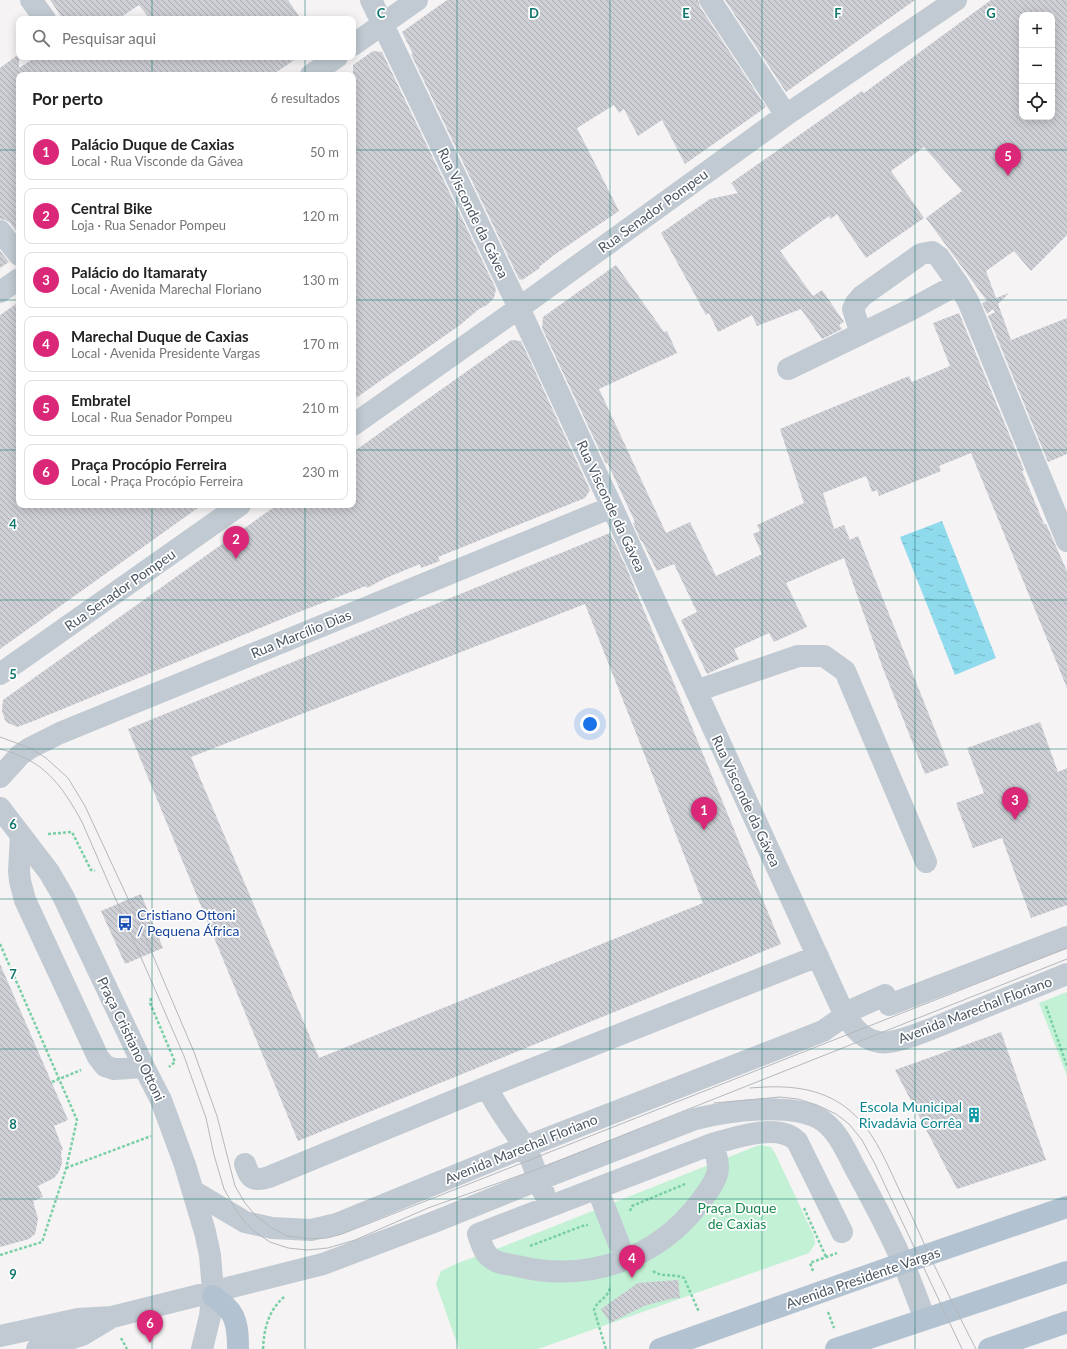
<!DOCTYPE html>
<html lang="pt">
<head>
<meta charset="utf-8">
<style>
  body { margin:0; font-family:Lato,sans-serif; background:#f6f6f6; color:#222 }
  .controls { position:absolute; right:12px; top:12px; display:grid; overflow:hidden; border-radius:8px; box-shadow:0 2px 10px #0003 }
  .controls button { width:36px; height:36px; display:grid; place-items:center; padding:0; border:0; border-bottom:1px solid #e0e0e0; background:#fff; color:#222; font:20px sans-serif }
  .you { position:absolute; left:590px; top:724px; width:14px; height:14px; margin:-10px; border:3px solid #fff; border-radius:50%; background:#1a73e8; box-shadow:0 0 0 6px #1a73e833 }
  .badge { display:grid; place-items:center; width:26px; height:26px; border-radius:50%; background:#db2777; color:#fff; font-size:13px; font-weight:700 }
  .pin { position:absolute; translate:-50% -33px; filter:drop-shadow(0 1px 2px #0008) }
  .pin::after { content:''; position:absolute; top:21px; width:14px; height:12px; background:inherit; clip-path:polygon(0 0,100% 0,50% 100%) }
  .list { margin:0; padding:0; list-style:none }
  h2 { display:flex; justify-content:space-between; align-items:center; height:52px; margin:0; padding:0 16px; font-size:17px }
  h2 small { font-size:13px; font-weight:400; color:#767676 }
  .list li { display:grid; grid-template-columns:26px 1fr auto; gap:12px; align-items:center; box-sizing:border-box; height:56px; margin:0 8px 8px; padding:0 8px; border:1px solid #e0e0e0; border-radius:8px }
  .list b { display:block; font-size:15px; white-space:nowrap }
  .list p { margin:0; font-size:13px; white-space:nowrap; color:#767676 }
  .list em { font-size:13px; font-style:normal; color:#767676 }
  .icon { flex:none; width:22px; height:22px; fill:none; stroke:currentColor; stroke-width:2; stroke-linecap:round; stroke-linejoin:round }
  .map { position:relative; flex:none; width:1067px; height:1349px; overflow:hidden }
  .search { position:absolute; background:#fff; box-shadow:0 2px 10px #0003; left:16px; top:16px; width:340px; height:44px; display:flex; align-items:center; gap:10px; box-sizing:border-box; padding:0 14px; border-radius:8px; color:#767676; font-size:15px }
  .panel { position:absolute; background:#fff; box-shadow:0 2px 10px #0003; left:16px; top:72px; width:340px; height:436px; border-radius:8px }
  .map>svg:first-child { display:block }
  .green { fill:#c3f1d5 }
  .water { fill:url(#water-ripples) }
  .building { fill:url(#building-back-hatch); fill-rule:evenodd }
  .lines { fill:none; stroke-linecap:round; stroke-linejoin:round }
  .path { stroke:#7ad0a6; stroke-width:2.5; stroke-dasharray:3 2; stroke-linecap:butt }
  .minor { stroke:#c1cad2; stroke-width:22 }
  .major { stroke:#b3c2d1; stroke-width:22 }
  .tram { stroke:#b5b8bd; stroke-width:1 }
  .grid { fill:none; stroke:#0f766e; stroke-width:1; stroke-opacity:0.55 }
  .labels { text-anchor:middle; stroke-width:3.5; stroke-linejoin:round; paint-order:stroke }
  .street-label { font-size:14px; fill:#4a5661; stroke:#fff }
  .transit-label { font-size:14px; fill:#164399; stroke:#fff; text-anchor:start }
  .culture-label { font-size:14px; fill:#0d838f; stroke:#fff; text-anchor:end }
  .park-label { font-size:14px; fill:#17864f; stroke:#fff }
  .grid-label { font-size:13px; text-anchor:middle; font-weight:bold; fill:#0f766e; stroke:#fff; stroke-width:3.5; stroke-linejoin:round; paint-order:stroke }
</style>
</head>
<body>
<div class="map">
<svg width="1067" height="1349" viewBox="0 0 1067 1349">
  <defs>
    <pattern id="water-ripples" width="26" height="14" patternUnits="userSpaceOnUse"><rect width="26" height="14" fill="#90daee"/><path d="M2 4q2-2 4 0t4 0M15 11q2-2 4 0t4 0" fill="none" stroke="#78b4c4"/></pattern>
    <pattern id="building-back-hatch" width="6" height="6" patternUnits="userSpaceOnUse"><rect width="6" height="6" fill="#cdcfd5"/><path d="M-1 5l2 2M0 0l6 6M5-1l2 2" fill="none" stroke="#a8abb0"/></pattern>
  </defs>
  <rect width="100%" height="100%" fill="#f5f3f3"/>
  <path class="green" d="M1067 992V1076L1039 1003Z
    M759 1145 771 1147 775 1153 814 1236 815 1244 809 1253 538 1349H459L436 1284 441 1271 458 1263 499 1248Z"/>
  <path class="water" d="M942 521 996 658 955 675 900 537Z"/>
  <path class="building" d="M50 0H288L301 19H150L139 5 118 19H63Z
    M447 0H698L700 7 766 107 685 164 662 120 638 136 624 109 619 113 614 105 577 128 619 211 554 255 539 267 540 268 522 280 519 279 411 54H413L402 32Z
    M725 0H915L786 92Z
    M991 0H1067V235L1031 271 1014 251 986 271 996 298 1009 293 998 304 1011 340 1067 318V454L1048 462 988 316 995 312 993 309 987 314 982 303 987 301 926 218 962 191 924 147 891 171 924 218 866 258 841 221 837 214 831 219 829 216 780 251 813 296 822 290 844 322 839 325 842 329 822 339 801 309 757 326 752 315 718 332 709 313 706 315 661 233 710 199 738 193 731 183 862 91 864 93ZM1022 15H1052V117H1022Z
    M373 51 382 52 496 289 494 298 487 305 479 309 460 325 353 400V65Z
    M19 54V68L36 57H299L272 75H19V235L10 223 5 220 0 219V68Z
    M0 251 9 262 0 268Z
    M616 265 664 332 667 331 677 353 599 389 666 533 690 522 716 576 762 554 753 534 760 531 757 525 804 503 780 429 909 376 912 382 950 366 933 323 959 313 1024 470 1022 471 1044 524H1046L1067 571V688L971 453 939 466 941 471 879 496 877 490 872 492 866 476 823 493 834 529 844 525 850 540 858 536 949 765 925 774 882 666 844 558 786 583 807 627 774 642 769 633 734 649 739 659 707 674 681 620 697 612 674 564 657 571 642 541H641L633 523 635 522 607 462 606 464 542 328 543 317Z
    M19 302V505H202L0 649V315Z
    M511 340 521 341 590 490 585 498 438 557 440 561 421 568 420 564 386 578 367 588 366 586 299 612 31 722 17 727 8 723 5 720 2 711 3 700 277 505H353V452Z
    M610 533 627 569 781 944 298 1141 128 729ZM585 604 703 903 319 1058 191 757Z
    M1040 722 1058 772 1067 768V905L1031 918 1002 838 973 848 956 803 984 793 967 748Z
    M141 894 163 948 125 964 101 911Z
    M0 964 68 1120 54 1126 63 1150 61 1151 62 1163 59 1172 54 1178 38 1186 43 1197 33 1201 38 1219 35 1234 29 1239 0 1247Z
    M1001 1032 1046 1160 957 1189 895 1070Z
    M678 1280 680 1298 670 1299 644 1306 610 1323 601 1309 638 1283Z"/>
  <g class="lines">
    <path class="path" d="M48 834 72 832 91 870 95 871
      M0 944 77 1120 66 1169 42 1242 0 1255
      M151 998 150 1003 175 1062 169 1067
      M1046 1006 1067 1066
      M52 1082 81 1070
      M66 1168 151 1136
      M804 1208 826 1257
      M630 1211 632 1206 685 1184
      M530 1246 585 1225H588
      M653 1271C662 1278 674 1273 684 1278L699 1312
      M813 1271 810 1263 837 1253
      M828 1312 834 1328
      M121 1338 127 1349
      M263 1349C264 1329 268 1311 284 1297
      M606 1349 594 1310C597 1300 610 1297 610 1286"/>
    <path class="minor" d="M31 0 45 19
      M371 0 519 308 612 507 839 1003C849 1021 857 1038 879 1042 896 1046 947 1022 965 1015 999 1001 1033 988 1067 974
      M710 0 786 115
      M353 45 417 0
      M311 75 337 57
      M0 231 19 255
      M0 292 19 279
      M861 334 853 309 856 303 862 296 921 254 932 252 939 257 958 284
      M788 369 910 310 958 284 968 301 1067 541
      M353 425 519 308 786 115 956 0
      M0 674 240 505
      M696 691 798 656H824L845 671 926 862
      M0 777 20 755 30 748 60 733 612 507
      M0 808 49 872 63 896 144 1067 161 1100 185 1165 205 1232 210 1255 213 1291 210 1316 202 1349
      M21 835 19 871 20 881 25 900 98 1057 105 1066 114 1069 144 1067
      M487 1087C497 1109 512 1127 525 1147 534 1162 536 1178 544 1193
      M712 1144C724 1171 717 1179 701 1201 657 1260 587 1283 517 1266 508 1264 498 1264 491 1258 484 1254 481 1242 478 1234L712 1144C734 1138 778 1122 797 1141L842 1232
      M245 1164C250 1179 253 1182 269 1177L487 1087 818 956
      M597 1188 619 1244
      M193 1191 245 1222 272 1228 311 1230 337 1224 525 1147 823 1031 856 1008 885 995 889 1005 1067 937
      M0 1336 78 1319 112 1317 323 1264 434 1222 538 1180 695 1119C728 1111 790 1102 820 1119 837 1129 846 1151 855 1168 872 1199 889 1230 903 1263 911 1281 918 1301 925 1319
      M37 1349 82 1335 107 1320"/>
    <path class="major" d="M213 1296C218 1300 224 1304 228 1309 238 1318 238 1337 238 1349
      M660 1349 903 1263 1067 1207
      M836 1349 1067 1272
      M989 1349 1067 1322"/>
    <path class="tram" d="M0 737 30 748 46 758 68 778 85 806 137 918 194 1052 217 1116 235 1186 245 1203 256 1216 272 1228 287 1236 310 1239 327 1238 342 1234 1067 948
      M0 749C44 760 61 784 82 822L184 1056 206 1118 214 1155 224 1189 236 1210 245 1222 255 1232 270 1242 288 1248 307 1250 328 1248 355 1240 428 1208 535 1170 1067 959
      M750 1088C784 1085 819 1086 848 1109 872 1128 884 1157 897 1185 907 1206 917 1227 926 1248 942 1282 959 1316 976 1349
      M714 1103 780 1097 798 1099 817 1105 836 1114 849 1124 862 1140 875 1164 962 1349"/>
  </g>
  <path class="grid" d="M152 0V19M305 0V19M457 0V1349M610 0V1349M762 0V1349M915 0V1349M152 57V75M305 57V75M0 150H19M353 150H1067M0 300H19M353 300H1067M0 450H19M353 450H1067M152 505V1349M305 505V1349M0 600H1067M0 749H1067M0 899H1067M0 1049H1067M0 1199H1067"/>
  <defs>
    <g id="bus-bare" transform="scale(1.2)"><path d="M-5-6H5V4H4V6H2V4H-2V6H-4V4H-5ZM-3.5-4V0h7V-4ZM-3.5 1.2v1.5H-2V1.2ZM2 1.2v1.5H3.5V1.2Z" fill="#1a4fb4" stroke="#fff" stroke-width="2.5" paint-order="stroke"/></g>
    <g id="building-bare" transform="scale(1.2)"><path d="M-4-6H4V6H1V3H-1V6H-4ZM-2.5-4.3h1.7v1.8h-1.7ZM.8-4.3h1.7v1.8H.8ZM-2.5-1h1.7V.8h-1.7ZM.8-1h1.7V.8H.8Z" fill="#0f9aa8" stroke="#fff" stroke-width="2.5" paint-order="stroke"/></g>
  </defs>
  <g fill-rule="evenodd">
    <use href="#bus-bare" x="125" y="923"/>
    <use href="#building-bare" x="974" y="1115"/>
  </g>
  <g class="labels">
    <g class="street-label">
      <text transform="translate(653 211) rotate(-36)" y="5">Rua Senador Pompeu</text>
      <text transform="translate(473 213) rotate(64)" y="5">Rua Visconde da Gávea</text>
      <text transform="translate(611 506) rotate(65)" y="5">Rua Visconde da Gávea</text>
      <text transform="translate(120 590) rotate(-35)" y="5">Rua Senador Pompeu</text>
      <text transform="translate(301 634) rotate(-22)" y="5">Rua Marcílio Dias</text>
      <text transform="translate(746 801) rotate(65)" y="5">Rua Visconde da Gávea</text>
      <text transform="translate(975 1010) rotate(-21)" y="5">Avenida Marechal Floriano</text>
      <text transform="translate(131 1039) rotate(64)" y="5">Praça Cristiano Ottoni</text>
      <text transform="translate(521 1149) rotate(-22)" y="5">Avenida Marechal Floriano</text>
      <text transform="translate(863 1278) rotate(-19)" y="5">Avenida Presidente Vargas</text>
    </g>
    <g class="transit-label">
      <text x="137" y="920">Cristiano Ottoni<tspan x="137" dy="16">/ Pequena África</tspan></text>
    </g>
    <g class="culture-label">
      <text x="962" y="1112">Escola Municipal<tspan x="962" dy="16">Rivadávia Corrêa</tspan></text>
    </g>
    <g class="park-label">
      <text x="737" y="1213">Praça Duque<tspan x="737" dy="16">de Caxias</tspan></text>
    </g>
  </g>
  <g class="grid-label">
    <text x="381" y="18">C</text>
    <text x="534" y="18">D</text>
    <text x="686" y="18">E</text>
    <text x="838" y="18">F</text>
    <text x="991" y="18">G</text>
    <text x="13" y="529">4</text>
    <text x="13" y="679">5</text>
    <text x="13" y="829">6</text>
    <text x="13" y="979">7</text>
    <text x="13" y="1129">8</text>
    <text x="13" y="1279">9</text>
  </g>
</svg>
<div class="controls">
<button>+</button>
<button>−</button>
<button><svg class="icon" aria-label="locate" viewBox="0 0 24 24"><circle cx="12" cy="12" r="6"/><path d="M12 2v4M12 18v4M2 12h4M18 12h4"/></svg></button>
</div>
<div class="you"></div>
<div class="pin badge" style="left:704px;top:830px">1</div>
<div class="pin badge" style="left:236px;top:559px">2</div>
<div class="pin badge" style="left:1015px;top:820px">3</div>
<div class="pin badge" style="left:632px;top:1278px">4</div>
<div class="pin badge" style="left:1008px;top:176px">5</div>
<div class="pin badge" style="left:150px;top:1343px">6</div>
<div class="search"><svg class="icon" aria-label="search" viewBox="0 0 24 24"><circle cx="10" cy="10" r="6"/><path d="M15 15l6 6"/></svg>Pesquisar aqui</div>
<section class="panel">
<h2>Por perto<small>6 resultados</small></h2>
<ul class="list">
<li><span class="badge">1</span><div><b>Palácio Duque de Caxias</b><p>Local · Rua Visconde da Gávea</p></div><em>50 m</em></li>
<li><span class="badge">2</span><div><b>Central Bike</b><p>Loja · Rua Senador Pompeu</p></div><em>120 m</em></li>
<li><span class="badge">3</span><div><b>Palácio do Itamaraty</b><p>Local · Avenida Marechal Floriano</p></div><em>130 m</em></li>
<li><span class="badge">4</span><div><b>Marechal Duque de Caxias</b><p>Local · Avenida Presidente Vargas</p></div><em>170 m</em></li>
<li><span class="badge">5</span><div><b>Embratel</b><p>Local · Rua Senador Pompeu</p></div><em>210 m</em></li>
<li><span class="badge">6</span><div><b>Praça Procópio Ferreira</b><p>Local · Praça Procópio Ferreira</p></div><em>230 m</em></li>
</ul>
</section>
</div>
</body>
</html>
